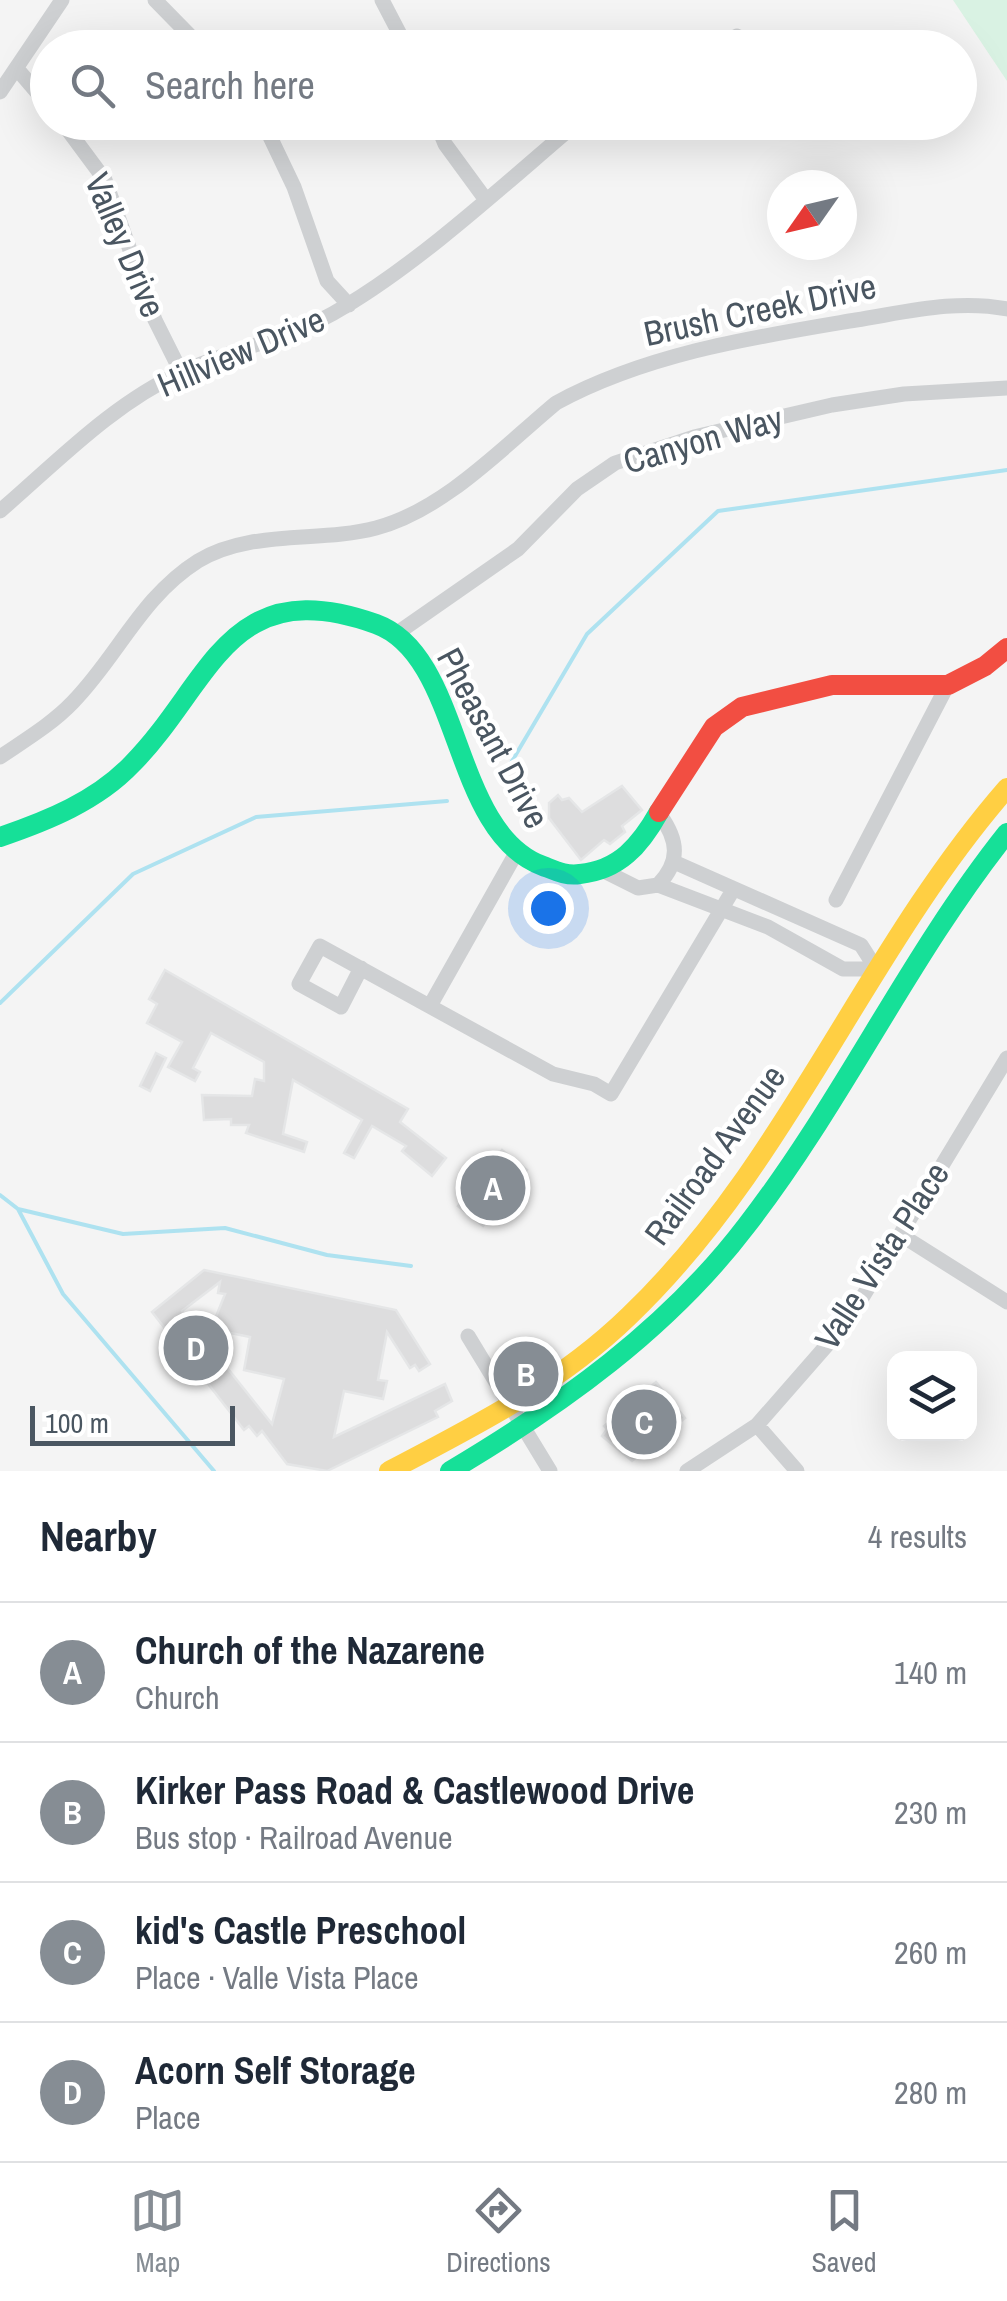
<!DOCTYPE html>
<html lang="en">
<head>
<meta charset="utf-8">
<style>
  body { margin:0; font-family:"Archivo Narrow",sans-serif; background:#f2f2f3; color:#1f2937 }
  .controls { position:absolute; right:30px; bottom:30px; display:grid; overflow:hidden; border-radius:20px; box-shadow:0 10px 40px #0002 }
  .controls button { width:90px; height:90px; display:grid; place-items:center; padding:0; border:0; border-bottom:2px solid #e0e1e3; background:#fff; color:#1f2937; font:50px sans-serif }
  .compass { position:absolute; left:767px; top:170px; width:90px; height:90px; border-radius:50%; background:#fff; box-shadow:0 10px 40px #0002; rotate:236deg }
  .scale { position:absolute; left:30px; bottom:25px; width:205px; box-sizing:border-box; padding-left:10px; border:5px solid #4a5661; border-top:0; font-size:28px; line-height:35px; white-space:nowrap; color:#4a5661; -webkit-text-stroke:8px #fff; paint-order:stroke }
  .you { position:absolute; left:548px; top:908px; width:35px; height:35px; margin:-25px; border:8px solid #fff; border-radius:50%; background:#1a73e8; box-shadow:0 0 0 15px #1a73e833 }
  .badge { display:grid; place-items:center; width:65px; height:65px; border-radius:50%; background:#868d94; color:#fff; font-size:32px; font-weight:700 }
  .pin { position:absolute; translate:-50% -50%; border:5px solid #fff; box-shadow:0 2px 10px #0006 }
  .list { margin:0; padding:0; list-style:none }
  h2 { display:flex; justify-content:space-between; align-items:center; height:130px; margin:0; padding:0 40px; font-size:42px }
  h2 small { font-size:32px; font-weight:400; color:#747a83 }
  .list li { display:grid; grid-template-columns:65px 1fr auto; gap:30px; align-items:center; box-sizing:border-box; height:140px; padding:0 40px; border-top:2px solid #e0e1e3 }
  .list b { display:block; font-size:38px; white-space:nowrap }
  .list p { margin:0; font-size:32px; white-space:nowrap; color:#747a83 }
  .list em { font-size:32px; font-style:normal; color:#747a83 }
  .icon { flex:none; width:55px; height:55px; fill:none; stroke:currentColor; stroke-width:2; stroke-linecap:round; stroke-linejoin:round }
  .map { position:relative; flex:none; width:1007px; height:1471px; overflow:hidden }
  .search { position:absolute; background:#fff; box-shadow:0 10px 40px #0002; left:30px; right:30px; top:30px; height:110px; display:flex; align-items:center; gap:25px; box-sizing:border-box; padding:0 35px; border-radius:55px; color:#747a83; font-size:38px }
  .sheet { height:690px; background:#fff }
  nav { display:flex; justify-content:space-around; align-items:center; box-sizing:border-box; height:140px; border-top:2px solid #e0e1e3; background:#fff; font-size:28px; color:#747a83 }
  nav a { display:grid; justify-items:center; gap:5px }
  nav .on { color:#868d94 }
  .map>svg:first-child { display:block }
  .green { fill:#d9f2e3 }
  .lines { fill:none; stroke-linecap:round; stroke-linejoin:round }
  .stream { stroke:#aee2f0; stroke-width:4 }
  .building { fill:#ddddde; stroke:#e5e6e7; stroke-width:2.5; fill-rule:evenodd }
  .street { stroke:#ced0d2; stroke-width:15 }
  .fast { stroke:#16e098; stroke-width:20 }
  .slow { stroke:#ffcf43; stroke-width:20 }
  .jam { stroke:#f24e42; stroke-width:20 }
  .labels { text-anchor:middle; stroke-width:9; stroke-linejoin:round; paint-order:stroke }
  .street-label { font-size:35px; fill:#4a5661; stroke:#fff }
</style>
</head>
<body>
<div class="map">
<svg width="1007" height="1471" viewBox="0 0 1007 1471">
  <rect width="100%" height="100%" fill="#f4f4f4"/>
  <path class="green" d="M953 0H1007V81Z"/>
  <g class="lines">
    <path class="stream" d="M505 773 587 634 718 511 1007 470
      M0 1003 133 874 256 817 447 801
      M0 1195 18 1209 63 1294 214 1471
      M18 1209 123 1234 225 1228 327 1255 411 1266"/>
  </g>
  <path class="building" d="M622 786 642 810 622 826 625 832 610 844 604 840 581 860 549 818V803L558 795 562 800 569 798 582 812Z
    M165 970 408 1109 400 1122 446 1158 432 1176 402 1151 406 1146 372 1126 354 1158 344 1153 362 1120 293 1080 283 1134 307 1142 304 1152 246 1133 249 1125H231V1119L204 1120 202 1095 252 1096 255 1079 264 1081V1062L211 1033 193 1068 200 1072 195 1081 168 1067 182 1042 147 1023 157 1004 149 999Z
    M156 1053 166 1058 150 1091 140 1086Z
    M502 1150 527 1170 483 1226 458 1206Z
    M204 1270 396 1310 430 1364 419 1371 415 1365 410 1368 387 1332 378 1380 387 1381 383 1399 344 1391 334 1437 445 1384 452 1401 435 1411 438 1417 327 1471 287 1464 262 1431 257 1436 249 1426 244 1430 152 1312ZM220 1282 218 1293 225 1294 211 1329 250 1337 244 1370 284 1379 272 1424 182 1311Z
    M656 1382 685 1418 632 1461 602 1436 607 1429 604 1426Z"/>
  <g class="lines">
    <path class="street" d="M155 0 202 48
      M382 0 407 48
      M717 48 737 36
      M18 70 48 105
      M0 92 62 0
      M62 122 105 180 155 320 181 372
      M263 122 294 187 327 281 349 305
      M436 122 445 144 486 200
      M0 511C57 462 112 404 182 372 236 347 293 339 344 307 423 260 507 182 578 122
      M396 634 518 549 577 489 615 463 694 437 832 405 904 394 1007 388
      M0 757C25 740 52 724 73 702 118 656 141 597 198 561 251 529 319 543 376 528 444 510 503 447 556 403 648 353 755 337 856 320 907 312 957 299 1007 309
      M674 862 861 945 875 967
      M604 871 638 888 658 885C681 861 678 840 660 815
      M658 885 768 927 843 969H880
      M836 900 947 686
      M361 968 341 1007 299 984 320 946 553 1074 594 1084 611 1094 733 890
      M431 1004 515 855
      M901 1235 1007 1302
      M468 1336 550 1471
      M757 1425 797 1471
      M687 1471 757 1425 848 1321 1007 1058"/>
    <path class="fast" d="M0 837C47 821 97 801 132 764 212 683 227 571 376 624 464 656 450 832 543 866 556 871 566 876 580 874 619 870 640 846 659 812
      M450 1471C561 1405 668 1329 747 1225 843 1101 909 956 1007 833"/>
    <path class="slow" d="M389 1471C475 1426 559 1384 629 1316 788 1164 864 952 1007 788"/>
    <path class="jam" d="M659 812 714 727 742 707 832 685H948L985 666 1007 648"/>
  </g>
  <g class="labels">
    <g class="street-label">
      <text transform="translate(125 245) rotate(67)" y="12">Valley Drive</text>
      <text transform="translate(760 310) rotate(-12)" y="12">Brush Creek Drive</text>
      <text transform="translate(241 352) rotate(-23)" y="12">Hillview Drive</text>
      <text transform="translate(703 440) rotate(-16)" y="12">Canyon Way</text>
      <text transform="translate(493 738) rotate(62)" y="12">Pheasant Drive</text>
      <text transform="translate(715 1155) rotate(-54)" y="12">Railroad Avenue</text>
      <text transform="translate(882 1256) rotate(-57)" y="12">Valle Vista Place</text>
    </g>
  </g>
</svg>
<div class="controls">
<button><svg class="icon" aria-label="layers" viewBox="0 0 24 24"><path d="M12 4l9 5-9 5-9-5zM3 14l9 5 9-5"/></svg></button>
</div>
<svg class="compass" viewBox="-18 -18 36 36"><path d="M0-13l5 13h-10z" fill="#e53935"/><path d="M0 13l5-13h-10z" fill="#747a83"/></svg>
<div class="scale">100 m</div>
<div class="you"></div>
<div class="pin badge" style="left:493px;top:1188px">A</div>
<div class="pin badge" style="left:526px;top:1374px">B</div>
<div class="pin badge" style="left:644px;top:1422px">C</div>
<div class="pin badge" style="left:196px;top:1348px">D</div>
<div class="search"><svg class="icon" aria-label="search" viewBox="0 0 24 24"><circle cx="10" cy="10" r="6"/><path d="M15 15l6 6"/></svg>Search here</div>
</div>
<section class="sheet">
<h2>Nearby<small>4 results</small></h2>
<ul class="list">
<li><span class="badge">A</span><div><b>Church of the Nazarene</b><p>Church</p></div><em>140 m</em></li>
<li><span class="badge">B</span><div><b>Kirker Pass Road &amp; Castlewood Drive</b><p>Bus stop · Railroad Avenue</p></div><em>230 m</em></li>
<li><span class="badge">C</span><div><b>kid's Castle Preschool</b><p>Place · Valle Vista Place</p></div><em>260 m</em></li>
<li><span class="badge">D</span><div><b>Acorn Self Storage</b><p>Place</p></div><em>280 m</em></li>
</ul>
</section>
<nav>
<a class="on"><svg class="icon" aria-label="map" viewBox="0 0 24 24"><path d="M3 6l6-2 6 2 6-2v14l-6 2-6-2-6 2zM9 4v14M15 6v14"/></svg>Map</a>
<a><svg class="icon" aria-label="directions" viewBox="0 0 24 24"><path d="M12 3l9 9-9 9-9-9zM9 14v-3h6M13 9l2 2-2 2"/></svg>Directions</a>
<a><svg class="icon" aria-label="saved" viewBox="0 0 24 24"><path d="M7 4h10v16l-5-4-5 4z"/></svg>Saved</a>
</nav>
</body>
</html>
